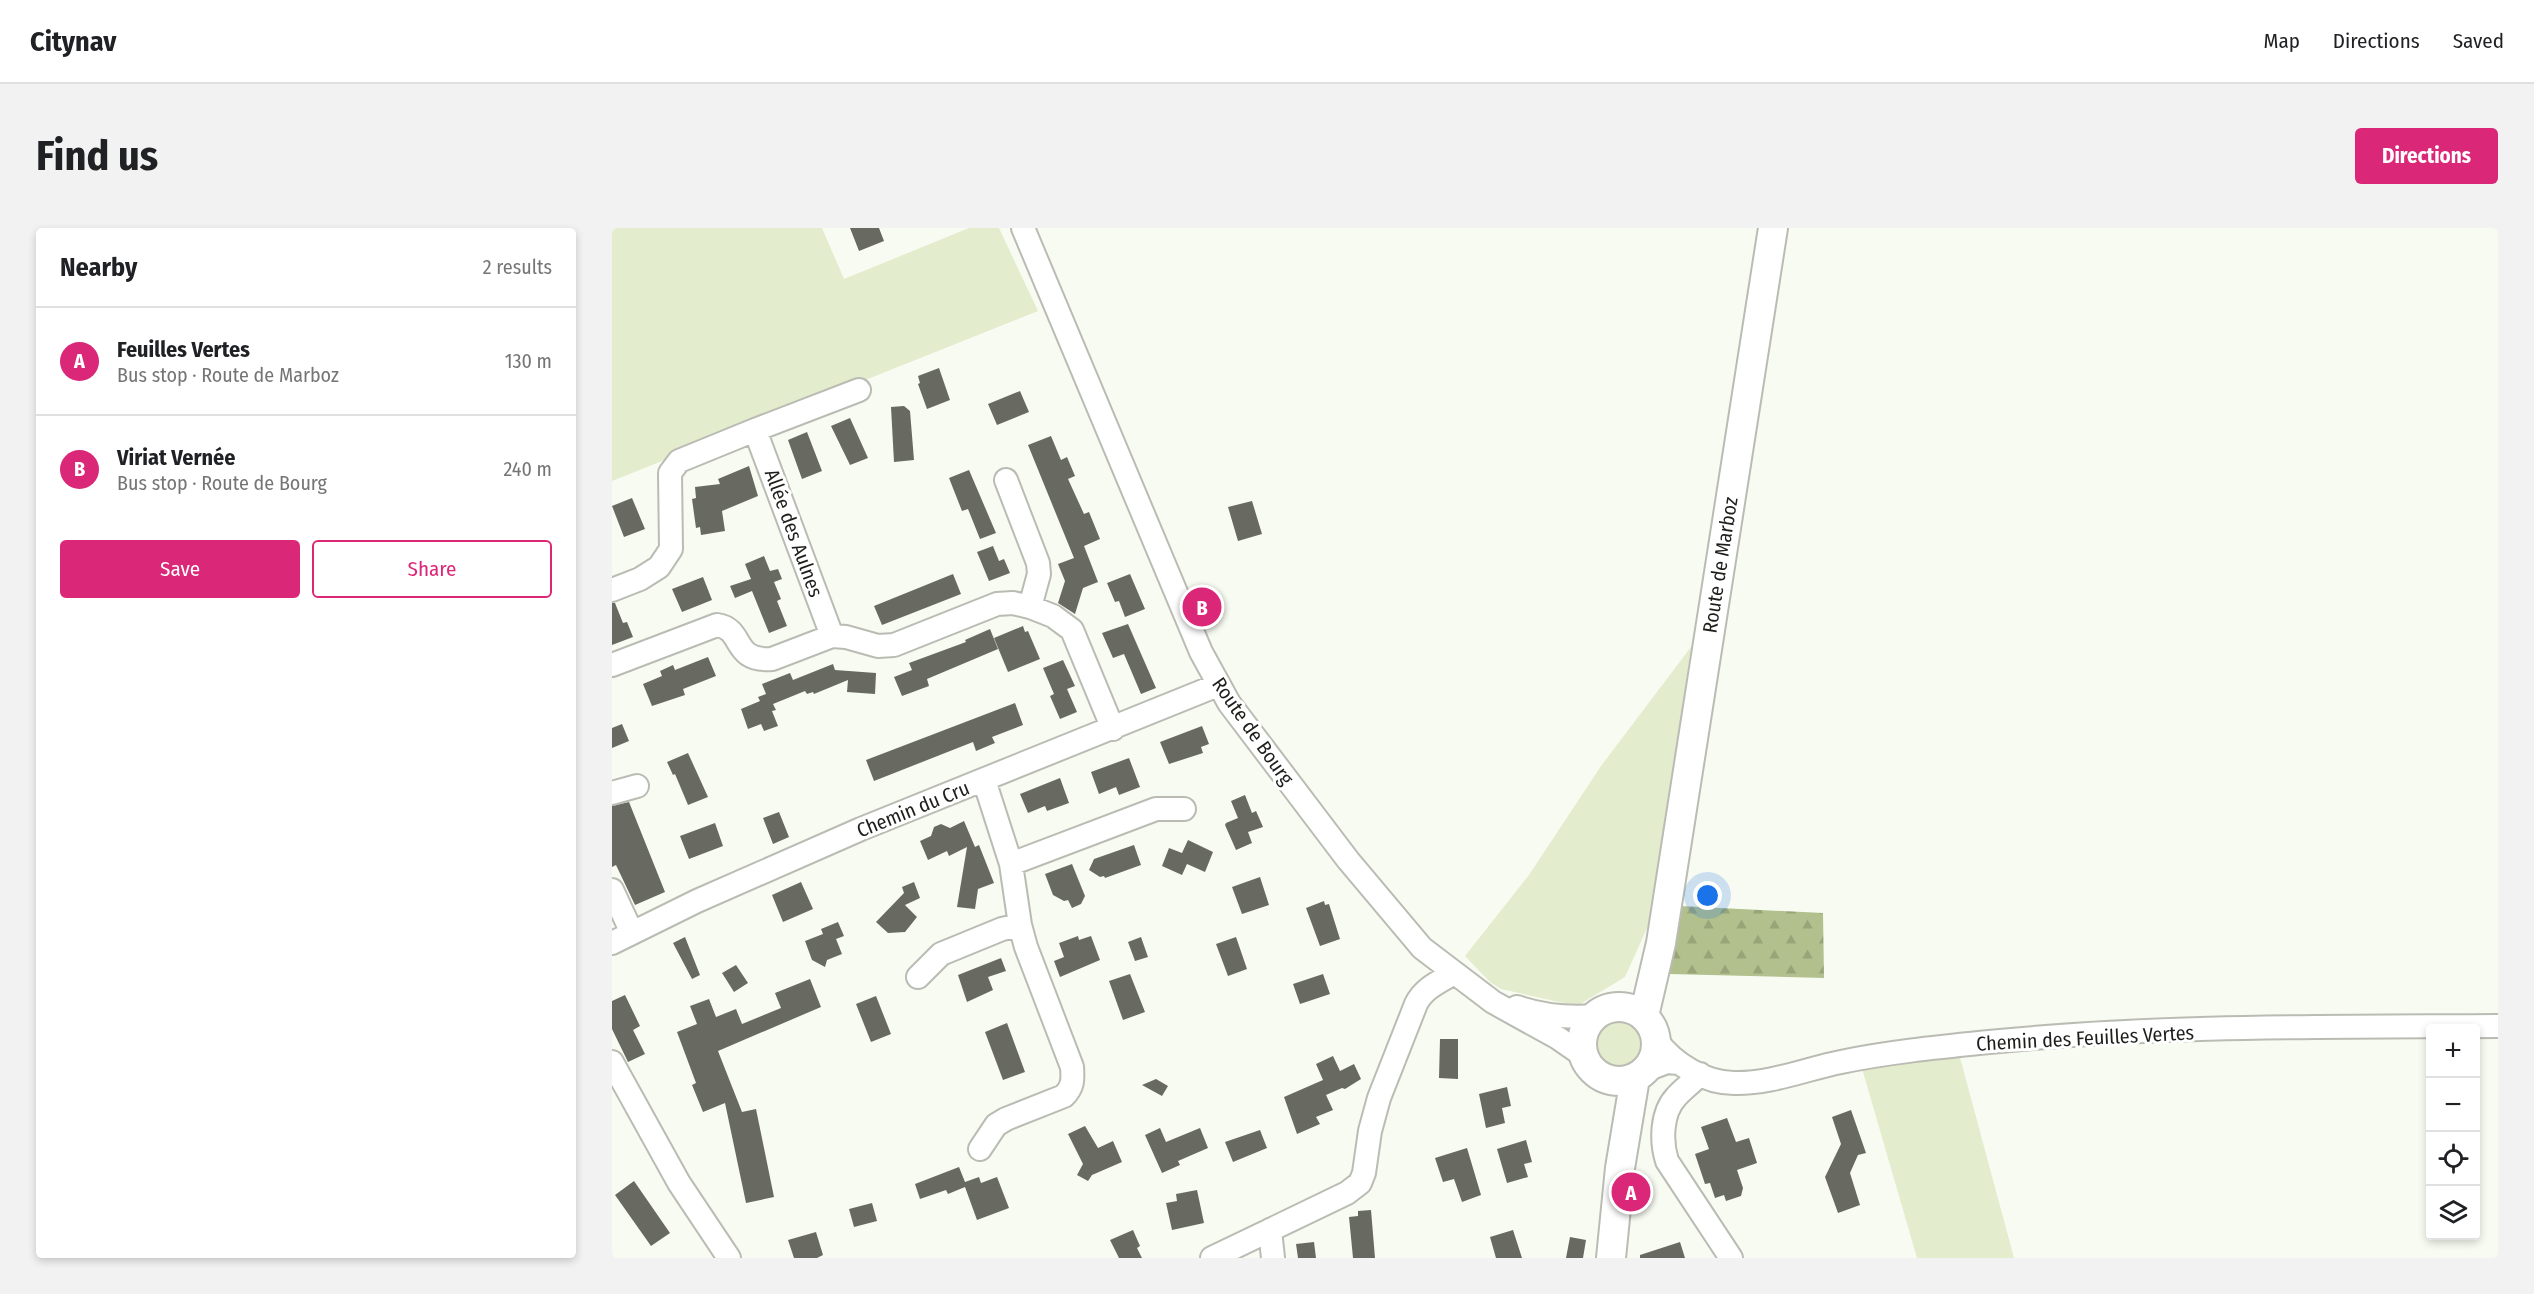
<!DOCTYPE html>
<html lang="en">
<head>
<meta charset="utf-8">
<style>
  body { margin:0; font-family:"Fira Sans Condensed",sans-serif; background:#f2f2f2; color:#202124 }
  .controls { position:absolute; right:18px; bottom:18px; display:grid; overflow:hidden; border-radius:6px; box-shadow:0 3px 9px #0003 }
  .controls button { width:54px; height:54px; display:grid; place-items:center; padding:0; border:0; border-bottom:2px solid #e0e0e0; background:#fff; color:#202124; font:30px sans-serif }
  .you { position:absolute; left:1096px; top:668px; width:21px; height:21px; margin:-15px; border:4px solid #fff; border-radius:50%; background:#1a73e8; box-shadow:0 0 0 9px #1a73e833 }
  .badge { display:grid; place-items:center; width:39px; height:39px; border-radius:50%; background:#db2777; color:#fff; font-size:20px; font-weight:700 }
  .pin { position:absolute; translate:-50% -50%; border:3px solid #fff; box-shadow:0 2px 6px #0006 }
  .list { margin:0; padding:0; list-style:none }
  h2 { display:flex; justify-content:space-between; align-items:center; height:78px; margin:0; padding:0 24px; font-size:26px }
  h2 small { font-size:20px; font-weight:400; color:#757577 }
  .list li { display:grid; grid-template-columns:39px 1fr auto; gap:18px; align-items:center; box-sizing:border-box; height:108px; padding:0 24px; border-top:2px solid #e0e0e0 }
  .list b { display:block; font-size:22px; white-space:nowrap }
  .list p { margin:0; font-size:20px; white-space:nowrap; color:#757577 }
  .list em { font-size:20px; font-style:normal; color:#757577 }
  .actions { display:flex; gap:12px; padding:18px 24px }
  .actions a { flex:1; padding:14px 0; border:2px solid #db2777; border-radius:6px; text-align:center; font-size:21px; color:#db2777 }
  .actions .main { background:#db2777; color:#fff }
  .icon { flex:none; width:33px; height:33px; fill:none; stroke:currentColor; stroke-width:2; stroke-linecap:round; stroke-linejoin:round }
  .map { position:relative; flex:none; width:1886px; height:1030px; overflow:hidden; border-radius:6px }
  header { display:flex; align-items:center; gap:36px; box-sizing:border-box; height:84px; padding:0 30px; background:#fff; border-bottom:2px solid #e0e0e0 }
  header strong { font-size:28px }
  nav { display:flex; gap:33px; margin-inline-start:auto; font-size:21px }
  .intro { display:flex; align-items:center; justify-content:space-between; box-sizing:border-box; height:144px; padding:0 36px }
  h1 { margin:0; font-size:42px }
  .button { padding:15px 27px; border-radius:6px; background:#db2777; color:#fff; font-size:21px; font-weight:700 }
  main { display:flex; gap:36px; padding:0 36px }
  aside { flex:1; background:#fff; border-radius:6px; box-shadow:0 3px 9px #0003 }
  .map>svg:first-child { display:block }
  .green { fill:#e3eccc }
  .forest { fill:url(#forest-firs) }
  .building { fill:#686a62 }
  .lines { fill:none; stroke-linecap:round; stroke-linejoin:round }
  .minor-casing { stroke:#babcb4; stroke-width:26 }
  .major-casing { stroke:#babcb4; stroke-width:32 }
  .minor { stroke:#fff; stroke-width:22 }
  .major { stroke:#fff; stroke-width:28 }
  .labels { text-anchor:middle; stroke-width:6; stroke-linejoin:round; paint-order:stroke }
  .street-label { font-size:20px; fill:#1e1f1c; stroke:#fff }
</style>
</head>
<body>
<header>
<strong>Citynav</strong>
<nav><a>Map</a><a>Directions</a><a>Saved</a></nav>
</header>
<div class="intro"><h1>Find us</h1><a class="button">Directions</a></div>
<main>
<aside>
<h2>Nearby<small>2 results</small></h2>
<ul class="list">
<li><span class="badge">A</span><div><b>Feuilles Vertes</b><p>Bus stop · Route de Marboz</p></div><em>130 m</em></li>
<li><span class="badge">B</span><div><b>Viriat Vernée</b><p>Bus stop · Route de Bourg</p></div><em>240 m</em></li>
</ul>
<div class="actions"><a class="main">Save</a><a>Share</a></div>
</aside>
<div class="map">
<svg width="1886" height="1030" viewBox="0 0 1886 1030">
  <defs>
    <pattern id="forest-firs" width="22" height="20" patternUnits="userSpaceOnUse" patternTransform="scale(1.5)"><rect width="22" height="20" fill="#b2c08d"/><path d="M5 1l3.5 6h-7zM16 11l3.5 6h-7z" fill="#99a579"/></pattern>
  </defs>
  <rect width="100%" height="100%" fill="#f8fbf2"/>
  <path class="green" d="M0 0H210L232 51 357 0H387L426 83 0 253Z
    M1079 419 1046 651 1036 698 1013 749 965 778 889 761 878 754 853 728 917 647 989 538Z
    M981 815a26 26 0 1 1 52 0a26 26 0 1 1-52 0Z
    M1346 822 1402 1030H1305L1249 837Z"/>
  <path class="forest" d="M1068 678 1211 685 1212 750 1057 746Z"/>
  <path class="building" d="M238 0H267L272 13 247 23Z
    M327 140 338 172 315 181 306 156 308 155 306 148Z
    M408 163 417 184 385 197 376 176Z
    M292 178 298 183 302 232 282 234 279 179Z
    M238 190 256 230 238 237 219 198Z
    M195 204 210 243 190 251 176 212Z
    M439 208 449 232 455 229 463 248 456 251 472 286 477 284 488 311 472 318 486 354 471 360 463 386 446 375 453 353 446 336 462 330 416 217Z
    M137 238 146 268 110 283 113 303 89 307 88 299 84 300 80 271 84 270 83 259 108 256 106 251Z
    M357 242 384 305 368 311 356 281 350 283 337 250Z
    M20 270 33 301 12 309 0 278Z
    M640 273 650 306 626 313 616 279Z
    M381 318 387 333 392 331 398 345 377 353 365 324Z
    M152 328 158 343 166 341 170 351 162 354 169 371 165 373 175 398 157 405 140 363 123 370 118 358 139 351 133 336Z
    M341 346 349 366 270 397 262 378Z
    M518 346 533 381 513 389 507 373 503 374 495 355Z
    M91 349 100 372 70 384 60 361Z
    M0 375H3L11 395 15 394 21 409 0 417Z
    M516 396 544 460 529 466 512 426 501 430 490 405Z
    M411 398 413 404 416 403 428 431 396 444 382 410Z
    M378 401 386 421 315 451 317 458 290 468 282 449 300 442 297 435 354 414 353 412Z
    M96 429 104 448 71 461 73 467 40 478 31 456 50 448 48 443 61 437 63 442Z
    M451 432 463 458 455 461 465 484 448 491 438 468 442 466 431 440Z
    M221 436 223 442 264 445 263 466 235 464 236 452 202 466 201 464 195 466 193 463 161 476 164 482 160 483 166 498 152 503 149 496 136 501 129 481 148 473 146 469 154 466 150 456 178 445 181 452Z
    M403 475 411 497 380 509 383 515 364 523 361 514 262 553 254 532Z
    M10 496 17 513 0 520V500Z
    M590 498 597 516 589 519 591 525 557 536 548 514Z
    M76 525 96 569 76 577 63 546 61 547 55 534Z
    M517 530 528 559 507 567 504 559 487 566 479 544Z
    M448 550 457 575 435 583 433 578 416 585 408 566Z
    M633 567 640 585 644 583 651 599 636 604 640 615 624 622 613 597 614 595 626 590 619 573Z
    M17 574 53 664 23 677 4 637 0 639V578Z
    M167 584 177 609 161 616 151 590Z
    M352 593 363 619 367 617 382 655 366 661 363 681 345 679 355 619 337 628 335 623 316 632 308 613 319 608 322 599 329 596 338 600Z
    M103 595 111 618 77 631 68 608Z
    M576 612 601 624 593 644 575 636 570 647 550 638 557 620 570 625Z
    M522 617 529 637 493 650 492 648 488 649 477 642 482 631Z
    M460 636 473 668 469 676 460 680 456 672 452 673 441 667 433 646Z
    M648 649 657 677 630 686 620 659Z
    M189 654 201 681 171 694 160 667Z
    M302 654 308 670 293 677 305 689 293 704 276 705 264 694 292 665 290 659Z
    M712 673 713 677 717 676 728 711 708 718 694 680Z
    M226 694 232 708 224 711 230 726 215 732 213 739 200 732 193 713 211 706 209 701Z
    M466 708 467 712 479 708 488 732 448 749 442 733 452 729 447 715Z
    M73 709 88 747 80 751 61 715Z
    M529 709 536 729 523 733 516 714Z
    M624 709 635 741 616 748 604 716Z
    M389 730 394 743 376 749 381 762 355 774 346 747Z
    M124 737 136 755 122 764 110 745Z
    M518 746 533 784 511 792 497 753Z
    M711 746 718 766 688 776 681 756Z
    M198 751 209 779 106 823 130 884 144 881 162 969 134 975 113 875 91 884 80 857 84 855 65 804 85 796 78 778 97 771 104 789 124 781 130 796 169 780 163 765Z
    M13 767 28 798 21 802 33 826 16 834 0 801V773Z
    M264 768 279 806 259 814 244 776Z
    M395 795 413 844 391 852 373 804Z
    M828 811H846V851L827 850Z
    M721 828 728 843 742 836 749 851 733 861 730 860 714 867 721 882 704 889 708 896 685 906 672 869 711 852 704 836Z
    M544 851 556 858 550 868 530 857Z
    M895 859 899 878 890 880 893 895 874 900 867 866Z
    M1239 882 1254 925 1246 927 1238 945 1248 977 1226 985 1213 949 1229 916 1220 889Z
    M1115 890 1124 914 1137 910 1145 935 1125 942 1131 960 1129 968 1114 973 1112 967 1103 970 1098 955 1093 956 1083 926 1097 921 1089 899Z
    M473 898 486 920 501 913 510 934 480 947 476 953 465 947 471 936 456 906Z
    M548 900 554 914 588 900 596 920 566 933 568 937 550 945 533 907Z
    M648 902 655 920 621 934 613 914Z
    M914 912 920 934 912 936 916 949 895 955 885 921Z
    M855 920 869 967 850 974 842 951 831 954 823 930Z
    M347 939 353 954 367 949 369 955 385 949 397 980 365 992 353 959 336 966 334 962 308 971 303 956Z
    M22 953 58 1005 39 1018 3 967Z
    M585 962 592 995 560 1002 554 975 565 973 564 966Z
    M260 975 265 993 242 999 237 981Z
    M759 982 763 1030H741L737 989 746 988V983Z
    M521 1002 528 1018 525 1020 530 1030H507L498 1012Z
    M901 1002 910 1030H884L878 1009Z
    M204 1004 211 1027 205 1030H182L176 1012Z
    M958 1009 974 1012 971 1030H954Z
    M702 1014 704 1030H686L684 1016Z
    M1068 1014 1073 1030H1028V1027Z"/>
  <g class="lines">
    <g class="minor-casing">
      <path id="minor" d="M411 0 589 424 617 475 736 632 810 720 881 774 946 810 972 828
        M143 202 247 162
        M394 252 426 335 427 346 418 379
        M0 362 28 351 47 339 59 321 58 245 67 233 143 202 220 408
        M0 437 105 397C133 401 119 434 160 431L220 408 234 409 266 418 282 417 385 376 401 375 418 379 441 388 460 402 501 501
        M0 565 25 558
        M399 636 544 581H572
        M0 662 20 705
        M0 715 85 673 249 601 606 457
        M306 749 329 726 390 701 408 697
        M905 779C931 788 956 790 983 788
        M1045 813C1062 836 1093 855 1122 855 1158 856 1194 841 1229 834 1277 824 1328 819 1377 814 1546 797 1717 799 1886 798
        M0 834 67 955 117 1030
        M1034 842 1055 834 1067 835
        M1088 846C1080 855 1071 861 1064 869 1049 885 1049 914 1055 933L1119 1030
        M368 921 384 897 394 891 452 868C461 859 461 852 460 839L414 719 408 697 399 636 372 552
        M658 1002 661 1030
        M600 1030 735 965 748 955 752 945 758 903 767 870 804 776C812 760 827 754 842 745"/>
    </g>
    <g class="major-casing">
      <path id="major" d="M970 816a37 37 0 1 1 74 0a37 37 0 1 1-74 0Z
        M1032 788 1049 715 1161 0
        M999 1030 1008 940 1023 850"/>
    </g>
    <use href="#minor" class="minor"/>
    <use href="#major" class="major"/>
  </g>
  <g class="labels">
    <g class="street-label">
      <text transform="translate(182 305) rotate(70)" y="7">Allée des Aulnes</text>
      <text transform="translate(1108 337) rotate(-81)" y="7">Route de Marboz</text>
      <text transform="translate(641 503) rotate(55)" y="7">Route de Bourg</text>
      <text transform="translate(301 581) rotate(-22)" y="7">Chemin du Cru</text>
      <text transform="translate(1473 810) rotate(-3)" y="7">Chemin des Feuilles Vertes</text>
    </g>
  </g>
</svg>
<div class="controls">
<button>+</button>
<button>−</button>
<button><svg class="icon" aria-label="locate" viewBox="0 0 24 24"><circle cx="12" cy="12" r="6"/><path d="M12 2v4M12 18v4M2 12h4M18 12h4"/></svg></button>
<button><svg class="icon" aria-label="layers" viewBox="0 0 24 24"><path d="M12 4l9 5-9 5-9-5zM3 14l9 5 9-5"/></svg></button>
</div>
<div class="you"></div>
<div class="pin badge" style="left:1019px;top:964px">A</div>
<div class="pin badge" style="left:590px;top:379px">B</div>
</div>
</main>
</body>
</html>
